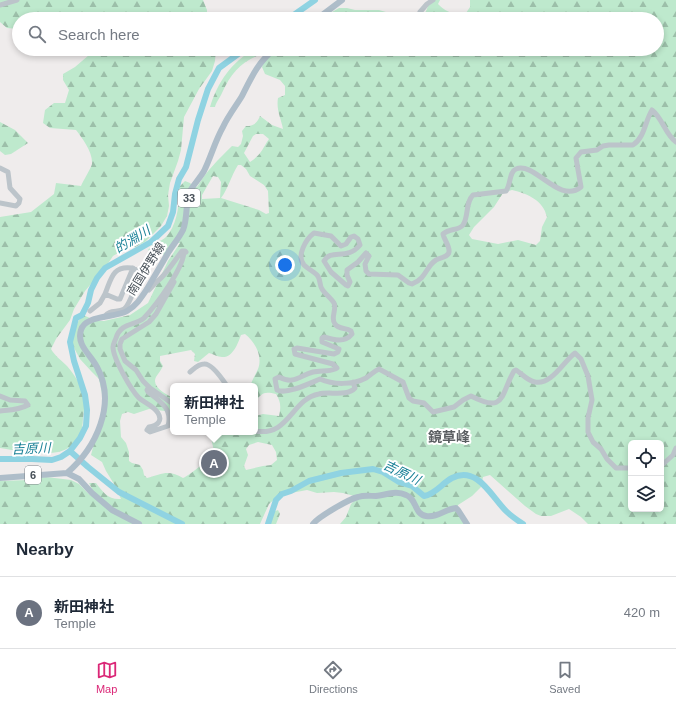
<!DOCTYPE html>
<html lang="en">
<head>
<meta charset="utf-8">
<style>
  body { margin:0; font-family:Arial,"Noto Sans JP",sans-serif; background:#f2f2f3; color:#1f2937 }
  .controls { position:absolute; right:12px; bottom:12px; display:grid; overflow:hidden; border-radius:6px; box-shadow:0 2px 6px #0003 }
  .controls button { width:36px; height:36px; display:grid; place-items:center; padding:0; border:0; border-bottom:1px solid #e0e1e3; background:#fff; color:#1f2937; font:20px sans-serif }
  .you { position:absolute; left:285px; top:265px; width:14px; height:14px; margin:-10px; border:3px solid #fff; border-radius:50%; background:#1a73e8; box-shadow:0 0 0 6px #1a73e833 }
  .badge { display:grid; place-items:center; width:26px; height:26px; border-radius:50%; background:#db2777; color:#fff; font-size:13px; font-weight:700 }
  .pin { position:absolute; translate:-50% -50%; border:2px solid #fff; box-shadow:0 1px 4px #0006 }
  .popup { position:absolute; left:170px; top:383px; width:88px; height:52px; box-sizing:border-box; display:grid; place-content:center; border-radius:6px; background:#fff; filter:drop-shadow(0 1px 3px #0005); font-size:13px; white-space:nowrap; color:#747a83 }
  .popup b { font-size:15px; color:#1f2937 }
  .popup::after { content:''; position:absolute; left:50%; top:100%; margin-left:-8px; border:8px solid transparent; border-top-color:#fff }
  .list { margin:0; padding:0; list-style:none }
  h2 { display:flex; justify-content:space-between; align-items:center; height:52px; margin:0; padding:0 16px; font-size:17px }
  h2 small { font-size:13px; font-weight:400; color:#747a83 }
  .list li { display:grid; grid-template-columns:26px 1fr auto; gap:12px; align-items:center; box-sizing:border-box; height:72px; padding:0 16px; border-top:1px solid #e0e1e3 }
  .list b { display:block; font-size:15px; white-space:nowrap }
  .list p { margin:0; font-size:13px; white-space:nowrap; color:#747a83 }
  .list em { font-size:13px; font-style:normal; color:#747a83 }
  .icon { flex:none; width:22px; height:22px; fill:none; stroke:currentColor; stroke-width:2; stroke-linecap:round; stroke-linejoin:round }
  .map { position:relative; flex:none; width:676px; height:524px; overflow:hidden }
  .search { position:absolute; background:#fff; box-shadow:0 2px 6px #0003; left:12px; right:12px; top:12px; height:44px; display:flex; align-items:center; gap:10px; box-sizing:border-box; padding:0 14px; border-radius:22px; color:#747a83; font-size:15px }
  .sheet { height:124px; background:#fff }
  nav { display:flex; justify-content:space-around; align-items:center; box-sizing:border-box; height:56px; border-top:1px solid #e0e1e3; background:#fff; font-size:11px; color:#747a83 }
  nav a { display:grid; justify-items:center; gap:2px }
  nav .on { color:#db2777 }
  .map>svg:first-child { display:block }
  .forest { fill:url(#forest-firs); fill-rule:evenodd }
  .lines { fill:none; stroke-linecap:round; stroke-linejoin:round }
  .river { stroke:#8fd3e2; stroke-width:6 }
  .minor { stroke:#bcc4ca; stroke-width:5 }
  .major { stroke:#aebdc9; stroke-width:6 }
  .labels { text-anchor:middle; stroke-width:4; stroke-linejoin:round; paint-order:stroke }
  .shield { fill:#fff; stroke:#7e848a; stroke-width:1 }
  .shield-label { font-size:11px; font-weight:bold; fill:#475058 }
  .street-label { font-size:12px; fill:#475058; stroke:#fff }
  .water-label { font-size:13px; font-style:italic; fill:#1a8197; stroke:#fff }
  .quarter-label { font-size:14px; font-weight:bold; fill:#5a5d61; stroke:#fff }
</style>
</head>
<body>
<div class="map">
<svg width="676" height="524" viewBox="0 0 676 524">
  <defs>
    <pattern id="forest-firs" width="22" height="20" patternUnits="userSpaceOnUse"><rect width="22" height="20" fill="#bee9cd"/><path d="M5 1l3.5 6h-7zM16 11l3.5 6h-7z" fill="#9cbfa9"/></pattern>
  </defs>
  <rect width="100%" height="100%" fill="#efecec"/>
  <path class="forest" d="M0 0H203L207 10V19H19V29L7 28 0 22Z
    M429 0H440L438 4C446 12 455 16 466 13L470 7V0H676V524H588L581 517 569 509 551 516H541L536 514 525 506 490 475 483 477 481 487 472 496 458 505V510L468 524H340L346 517 351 504 358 497 343 493 334 492 317 493 307 490 286 494 277 497 269 504 260 524H0V481L29 480 46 477 63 479 71 480 79 484 90 495 97 499 89 483H96C103 492 108 500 121 499L114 484 106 471 102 462 91 455 104 404 99 379 91 371 80 359 73 346 72 337 74 330 79 320 83 315 97 321H104L130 315 148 303 168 261 180 243H173C165 255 165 259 150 253L148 250C150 248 152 245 155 243 158 241 162 241 166 237 177 225 180 203 179 187L185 181 190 183 194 187H197C208 169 217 161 232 146L238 147 241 144 243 136 242 131 246 126C254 126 257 123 260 116L272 125 283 129C281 118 276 110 278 98L285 95V86L280 80 265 74 262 67 268 52C244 59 232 71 222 93 220 98 216 102 215 107H210C217 83 232 61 255 49H657V19H415C425 17 428 9 429 0ZM256 134H263L269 139C262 149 262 154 250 162L244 153 253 136ZM238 165H241L246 169 250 176 264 185 268 191 269 213 266 214 259 210 221 198C228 189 231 176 238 165ZM213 176 218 177 221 182 220 198 202 199V195ZM512 190C528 194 543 200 547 217L542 227 540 241 536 245 518 240 498 244 472 239 469 235 474 227 494 207 503 193ZM245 334C255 342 263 356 258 369 256 374 253 378 251 384L252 386H255V403C261 393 264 391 276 394 281 402 281 407 279 416L263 414 255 416V432H227L219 436 217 432H213L211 438 214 451C208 460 192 474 183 478 169 469 161 474 147 478L144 475 143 470 140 465 132 463 129 461V452L126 443 121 437 120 421 122 414 128 412 134 414 149 409 173 412V398C166 394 151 387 156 377 158 374 161 370 163 366L160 361V356L191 350 195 354 194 361 198 362 209 353C213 354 218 357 222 357 233 358 238 343 241 335ZM258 442 272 445 276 452 277 460 271 465 263 466 246 470 244 466 248 455 246 449 249 445ZM631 443H661V509H631Z
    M339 8H347L355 10H379L410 19H305L314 13 332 12Z
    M96 49H216L215 61 212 71 199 89 184 117 181 150 178 161 170 183 168 195 169 206 167 216 161 226 145 242 135 247 123 250 113 256 107 265 85 291 74 309 70 320 56 339 51 349C55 356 60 359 66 365 71 370 80 383 82 390 86 398 84 410 83 418 82 466 31 453 0 448V217L31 212 54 194 56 183 81 186C83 181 91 168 92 164 93 152 82 138 76 130L50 128 43 123 45 110 54 103H65L69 90 63 80V74L75 67Z
    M0 122 15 130 28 143 11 154 5 155 0 151Z
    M278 510 280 514 276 524H270L273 512Z"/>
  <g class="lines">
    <path class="river" d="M288 19 315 0
      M70 451 88 467 119 492 182 524
      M0 459H32L52 460 61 457 70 451 80 438 86 426 87 410 85 395 74 361 70 342 76 318 82 315 88 303 91 290 97 278 105 268 151 242 168 226 173 212 175 194 179 179 186 167 198 120 208 89 219 68 245 49
      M268 524 276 500 282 494 291 491 309 481 341 473 373 469 383 472 399 482 412 486 424 496C436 494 442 483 452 478 477 465 491 496 506 511 511 516 517 520 523 524"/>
    <path class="minor" d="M0 5 17 0
      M420 12 427 4 433 0
      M0 168 8 172 10 188 20 199 19 203 16 206 0 203
      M149 290C153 285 156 282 161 278 169 270 175 260 182 251H185L186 252
      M90 311 100 303 105 294
      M104 317C109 309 118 313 124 309 130 305 136 284 139 277 139 272 137 269 132 268 112 265 111 280 105 294L117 299H120L133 268
      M190 372C194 369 198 364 204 364 212 363 223 380 227 386
      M150 388 143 381 136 370 125 361 120 349V344L122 339 149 322 156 314 174 282
      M0 396 10 400 25 401 28 405C19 410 10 410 0 411
      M173 404 150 388H148L147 390 148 392C160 401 173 409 168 426L150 432 147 430 149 427C157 426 163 421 158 413 154 406 145 403 139 398 131 390 113 358 113 347 113 344 115 341 116 338 121 322 135 326 144 318 156 305 184 268 184 251
      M255 431C290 437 291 399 319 394 329 391 347 397 355 388L353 382
      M661 466 673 455 676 448
      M631 468H616L607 459 601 449 593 442 588 432V418L592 400 588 376 581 359 575 353C563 362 552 385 535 382 528 381 522 374 516 370L514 371C500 395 506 414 471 396L463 400 454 407 433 412 424 403 413 401 409 398 403 382 379 369C374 371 371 375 366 378 353 385 333 385 320 379 310 383 287 395 277 390L275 379 279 377C294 385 299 376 313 372 320 370 328 372 335 369L337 368 333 364 295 354 294 349 297 348 334 354 338 352 339 349 322 342V338L324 337C334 340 345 343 352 334L351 331C346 327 339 330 335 324 330 318 337 310 334 303 331 298 325 294 322 289 319 285 321 279 317 275 313 271 308 269 304 265 296 256 306 239 314 233L331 236 341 246 346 244 351 237 354 236 358 239 360 245C347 261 331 248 324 261L331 272 346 285 348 286 350 282 347 275V270L358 262 366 253 369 256 365 264 366 271 369 274 398 275 409 283 412 284C427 278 426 266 436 260 440 257 448 258 449 252 450 246 444 240 443 234 450 228 458 231 463 225 469 216 465 203 473 195L506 191C511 184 509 172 516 169 535 161 559 205 581 187L576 158 581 152 597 150 603 146 609 145H633C645 137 645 121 652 110 663 119 665 134 676 142"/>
    <path class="major" d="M317 19 342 0
      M67 473C96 448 117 404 97 367 91 355 76 345 81 330 85 315 115 318 127 311 136 306 141 298 147 289 154 277 161 265 168 253 173 245 179 238 183 230 188 218 185 203 190 191 194 184 200 178 204 171 211 157 215 141 223 127 228 116 236 106 242 96 250 80 259 60 275 49
      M0 478 67 473 79 479 92 493 112 510 139 524
      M313 524C318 517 349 499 358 497 364 495 370 496 376 496 386 495 396 490 406 495 417 499 414 514 426 516 438 518 445 509 456 508L458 510 467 524"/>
  </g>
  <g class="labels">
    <g class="shield">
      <rect x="178" y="189" width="22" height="18" rx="3"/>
      <rect x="25" y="466" width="16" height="18" rx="3"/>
    </g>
    <g class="shield-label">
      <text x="189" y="202">33</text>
      <text x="33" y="479">6</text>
    </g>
    <g class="street-label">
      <text transform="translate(146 269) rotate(-58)" y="4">南国伊野線</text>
    </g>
    <g class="water-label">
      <text transform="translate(132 239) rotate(-32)" y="5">的淵川</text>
      <text transform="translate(31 448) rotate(-2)" y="5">吉原川</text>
      <text transform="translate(402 472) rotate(26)" y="5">吉原川</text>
    </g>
    <g class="quarter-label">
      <text x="449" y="442">鏡草峰</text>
    </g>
  </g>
</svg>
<div class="controls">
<button><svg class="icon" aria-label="locate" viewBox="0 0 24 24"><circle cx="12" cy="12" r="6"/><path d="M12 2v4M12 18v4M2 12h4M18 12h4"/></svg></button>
<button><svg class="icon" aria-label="layers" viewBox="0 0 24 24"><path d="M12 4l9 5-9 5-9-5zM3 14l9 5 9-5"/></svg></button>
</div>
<div class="you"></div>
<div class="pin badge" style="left:214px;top:463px;background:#6b7280">A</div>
<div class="popup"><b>新田神社</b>Temple</div>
<div class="search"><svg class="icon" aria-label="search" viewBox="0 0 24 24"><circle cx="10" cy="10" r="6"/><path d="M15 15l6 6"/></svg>Search here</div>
</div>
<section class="sheet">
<h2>Nearby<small></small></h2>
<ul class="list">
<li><span class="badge" style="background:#6b7280">A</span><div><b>新田神社</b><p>Temple</p></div><em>420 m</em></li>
</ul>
</section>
<nav>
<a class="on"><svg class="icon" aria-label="map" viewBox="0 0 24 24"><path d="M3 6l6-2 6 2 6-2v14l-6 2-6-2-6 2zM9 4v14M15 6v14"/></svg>Map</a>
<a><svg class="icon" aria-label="directions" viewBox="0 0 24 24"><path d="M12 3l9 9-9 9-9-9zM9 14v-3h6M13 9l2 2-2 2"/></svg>Directions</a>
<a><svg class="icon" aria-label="saved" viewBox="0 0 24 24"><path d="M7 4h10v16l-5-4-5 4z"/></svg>Saved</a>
</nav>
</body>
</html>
